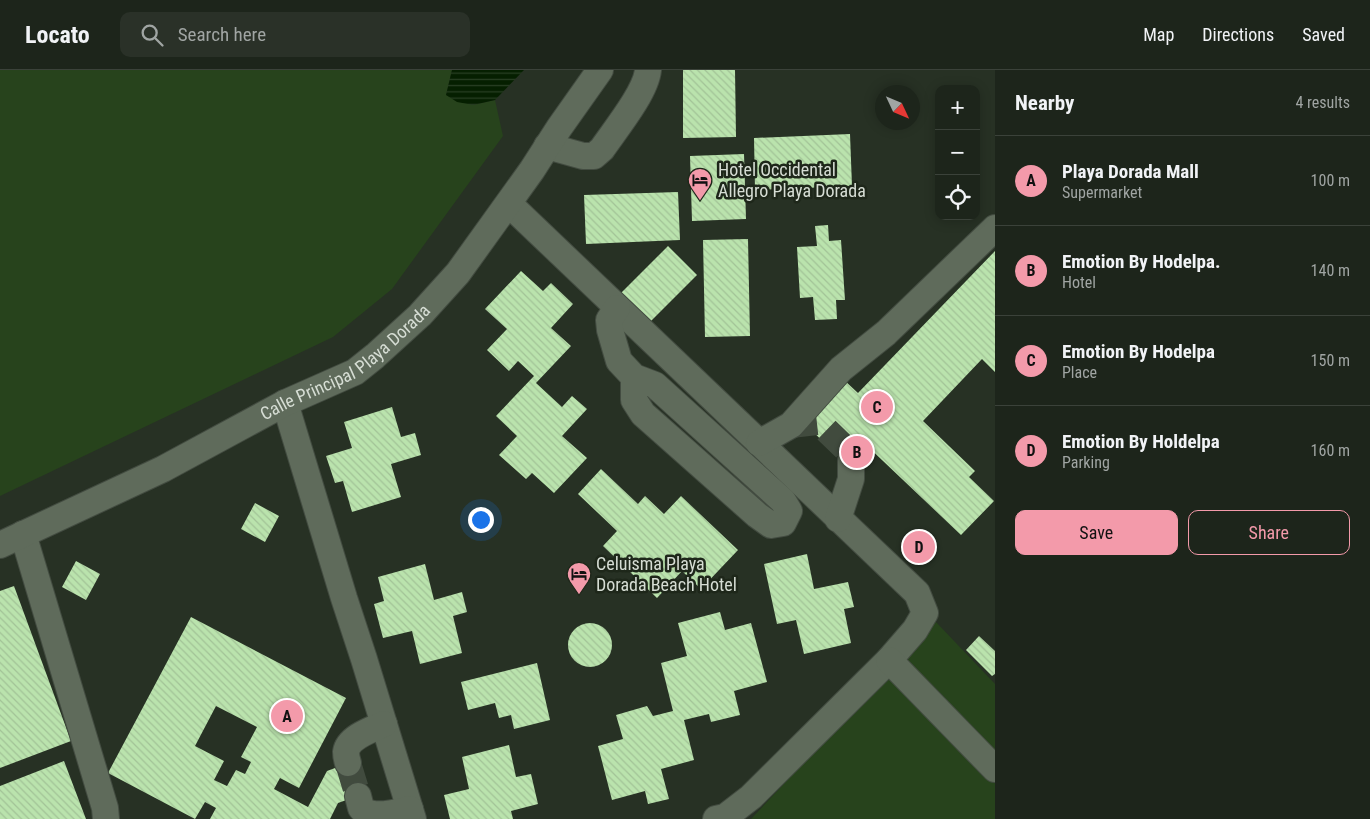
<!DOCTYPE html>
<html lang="en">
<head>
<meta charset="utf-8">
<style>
  body { margin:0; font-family:"Roboto Condensed",sans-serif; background:#2a3128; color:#f1f3f6 }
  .controls { position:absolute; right:15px; top:15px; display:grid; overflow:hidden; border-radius:10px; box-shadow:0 2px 12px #0003 }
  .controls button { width:45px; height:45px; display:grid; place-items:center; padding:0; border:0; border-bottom:1px solid #3b423a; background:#1d251b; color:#f1f3f6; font:25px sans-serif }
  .compass { position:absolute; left:875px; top:15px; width:45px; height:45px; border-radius:50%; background:#1d251b; box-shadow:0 2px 12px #0003; rotate:134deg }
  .you { position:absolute; left:480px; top:449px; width:18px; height:18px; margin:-12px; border:4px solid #fff; border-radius:50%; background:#1a73e8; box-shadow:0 0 0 8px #1a73e833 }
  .badge { display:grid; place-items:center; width:32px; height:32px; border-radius:50%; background:#f39aaa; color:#111; font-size:16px; font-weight:700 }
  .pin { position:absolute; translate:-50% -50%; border:2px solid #fff; box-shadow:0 1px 5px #0006 }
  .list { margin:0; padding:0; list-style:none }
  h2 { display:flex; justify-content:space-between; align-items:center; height:65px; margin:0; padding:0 20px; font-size:21px }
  h2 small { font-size:16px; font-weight:400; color:#a0a5a3 }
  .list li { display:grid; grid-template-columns:32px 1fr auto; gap:15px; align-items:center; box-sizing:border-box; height:90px; padding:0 20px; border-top:1px solid #3b423a }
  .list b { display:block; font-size:19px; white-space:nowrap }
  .list p { margin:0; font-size:16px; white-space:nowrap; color:#a0a5a3 }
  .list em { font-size:16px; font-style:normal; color:#a0a5a3 }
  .actions { display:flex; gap:10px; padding:15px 20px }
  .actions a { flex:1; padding:11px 0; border:1px solid #f39aaa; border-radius:10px; text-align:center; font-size:18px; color:#f39aaa }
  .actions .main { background:#f39aaa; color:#111 }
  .icon { flex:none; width:28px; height:28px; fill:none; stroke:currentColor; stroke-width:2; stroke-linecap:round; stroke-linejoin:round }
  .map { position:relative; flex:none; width:995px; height:749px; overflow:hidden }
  header { display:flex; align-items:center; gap:30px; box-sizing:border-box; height:70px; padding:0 25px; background:#1d251b; border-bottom:1px solid #3b423a }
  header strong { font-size:24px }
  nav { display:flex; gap:28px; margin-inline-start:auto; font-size:18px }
  .search { width:350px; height:45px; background:#2a3128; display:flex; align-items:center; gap:12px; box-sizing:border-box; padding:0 18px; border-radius:10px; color:#a0a5a3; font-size:19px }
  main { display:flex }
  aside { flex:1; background:#1d251b }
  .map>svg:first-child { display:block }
  .grass { fill:#27431c }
  .water { fill:url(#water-rules) }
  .building { fill:url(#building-back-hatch); fill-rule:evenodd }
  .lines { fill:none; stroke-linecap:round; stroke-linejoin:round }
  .minor-tunnel { stroke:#414b3e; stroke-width:26; stroke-dasharray:26 13; stroke-linecap:butt }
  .minor-casing { stroke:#434c41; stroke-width:28 }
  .minor { stroke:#5f6b5b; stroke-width:26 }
  .labels { text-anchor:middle; stroke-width:5; stroke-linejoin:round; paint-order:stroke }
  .poi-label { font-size:18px; fill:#d6ddd4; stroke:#1e271a; text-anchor:start }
  .street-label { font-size:18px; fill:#d6ddd4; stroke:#1e271a }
</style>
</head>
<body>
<header>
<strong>Locato</strong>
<div class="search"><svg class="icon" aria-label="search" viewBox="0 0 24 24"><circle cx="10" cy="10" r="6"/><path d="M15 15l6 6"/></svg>Search here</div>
<nav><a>Map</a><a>Directions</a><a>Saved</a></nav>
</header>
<main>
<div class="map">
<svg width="995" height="749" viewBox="0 0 995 749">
  <defs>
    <pattern id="water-rules" width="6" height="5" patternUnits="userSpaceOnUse" patternTransform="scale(1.25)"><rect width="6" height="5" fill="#051f00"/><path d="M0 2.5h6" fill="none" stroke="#293f24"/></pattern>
    <pattern id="building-back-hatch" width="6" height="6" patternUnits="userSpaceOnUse" patternTransform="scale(1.25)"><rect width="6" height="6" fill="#bae3ad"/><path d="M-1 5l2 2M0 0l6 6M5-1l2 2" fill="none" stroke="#a2c397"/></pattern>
  </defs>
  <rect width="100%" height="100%" fill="#273124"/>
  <path class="grass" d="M0 0H452L446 25 473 35 495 30 503 66 392 219 333 267 0 426Z
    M936 552 995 614V749H751Z"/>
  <path class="water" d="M452 0H524L495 30 473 35 457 32 446 25Z"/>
  <path class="building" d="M683 0H735L736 67 683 68Z
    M850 64 852 116 755 120 754 68Z
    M744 84 746 149 692 151 690 86Z
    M678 122 680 170 586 174 584 125Z
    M828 155 829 171 841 170 845 230H836L837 249 815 250 813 227 800 228 797 177 817 176 815 156Z
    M748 169 750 266 705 267 703 170Z
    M668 176 697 205 646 256 617 227Z
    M995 181V302L982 289 923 351 975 401 969 407 994 431 961 465 863 372 857 382 844 392 803 352 844 310 858 323Z
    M521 201 543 221 551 213 573 234 551 258 571 276 536 313 562 337 572 326 587 339 562 366 587 388 554 423 532 403 526 409 499 385 517 366 496 346 534 306 518 291 509 301 487 280 507 259 485 239Z
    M392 337 401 367 415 363 421 385 391 394 401 427 352 442 343 411 335 413 326 386 352 378 344 352Z
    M601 399 638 434 645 426 664 444 681 426 738 480 701 519 682 501 657 528 603 476 617 461 578 424Z
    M255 433 279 446 265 472 241 459Z
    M807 484 814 519 848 512 854 537 844 539 851 573 804 584 796 550 777 554 764 494Z
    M76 491 100 504 86 530 62 517Z
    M425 494 434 530 462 522 467 542 453 546 462 583 420 594 412 561 383 568 374 534 384 531 378 507Z
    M14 516 71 671 0 698V521Z
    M720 542 725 560 751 553 767 612 734 621 740 645 711 652 709 644 684 650 694 690 661 699 669 729 648 734 645 721 612 730 598 676 623 669 616 645 647 636 653 646 673 641 661 593 687 586 678 553Z
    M191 547 346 628 299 718 280 708 274 719 308 737 327 701 354 691 366 723 338 733 330 749H210L216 738 205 732 195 749 108 703ZM216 636 257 657 241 687 251 692 245 704 236 700 227 716 214 710 224 691 195 676Z
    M568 575a22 22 0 1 1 44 0a22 22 0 1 1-44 0Z
    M979 566 995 581V604L992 606 966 580Z
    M537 593 550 650 514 659 511 645 499 648 495 633 468 640 461 612Z
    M509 675 516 707 531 704 538 734 511 741 513 749H450L444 725 469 719 462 687Z
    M64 691 86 749H0V716Z"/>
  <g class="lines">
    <path class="minor-tunnel" d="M791 355 818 352 846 379 851 391
      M348 693 358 726"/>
    <g class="minor-casing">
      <g id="minor">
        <path d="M547 76 583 86H594L602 79C615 60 646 22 648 0"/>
        <path d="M509 134 917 523 925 543 915 560 889 590 751 727 725 747 716 749"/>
        <path d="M617 238 609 250 610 260 619 291 634 307 655 315 783 431 789 441 783 453 771 455 757 445 643 344 634 330V307"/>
        <path d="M285 333 344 528 364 589 413 749"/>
        <path d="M759 373 791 355 841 299 886 263 995 158"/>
        <path d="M838 449 851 409V391"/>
        <path d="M23 464 105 738 106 749"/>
        <path id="s1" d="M0 475 163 399 285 333 355 302 375 286 420 245 458 203 532 100 559 58 600 0"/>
        <path d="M889 590 995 699"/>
        <path d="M348 693C347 690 346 685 346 682 348 667 373 659 384 654"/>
        <path d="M358 726C359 730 360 734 361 738 370 749 397 743 410 739"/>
      </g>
    </g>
    <use href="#minor" class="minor"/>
  </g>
  <defs>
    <g id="hotel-pin" transform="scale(1.25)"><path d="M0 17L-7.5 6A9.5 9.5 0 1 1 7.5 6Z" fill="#f39aaa" stroke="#1e271a"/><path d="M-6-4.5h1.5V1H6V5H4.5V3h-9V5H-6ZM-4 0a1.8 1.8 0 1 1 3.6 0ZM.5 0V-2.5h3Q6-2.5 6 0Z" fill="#111"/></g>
  </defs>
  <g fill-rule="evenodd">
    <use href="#hotel-pin" x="700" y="110"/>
    <use href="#hotel-pin" x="579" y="504"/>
  </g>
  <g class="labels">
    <g class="poi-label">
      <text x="718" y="106">Hotel Occidental<tspan x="718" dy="21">Allegro Playa Dorada</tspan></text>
      <text x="596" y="500">Celuisma Playa<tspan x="596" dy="21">Dorada Beach Hotel</tspan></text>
    </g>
    <g class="street-label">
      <text dy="6" stroke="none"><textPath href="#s1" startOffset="392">Calle Principal Playa Dorada</textPath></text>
    </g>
  </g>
</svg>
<div class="controls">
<button>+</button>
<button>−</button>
<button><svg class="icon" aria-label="locate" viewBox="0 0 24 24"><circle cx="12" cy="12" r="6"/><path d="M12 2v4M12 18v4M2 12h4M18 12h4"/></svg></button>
</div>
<svg class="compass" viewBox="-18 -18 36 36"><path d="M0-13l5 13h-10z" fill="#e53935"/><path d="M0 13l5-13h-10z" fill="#a0a5a3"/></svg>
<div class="you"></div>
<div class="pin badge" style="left:287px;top:646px">A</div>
<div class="pin badge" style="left:857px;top:382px">B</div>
<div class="pin badge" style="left:877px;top:337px">C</div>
<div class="pin badge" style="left:919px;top:477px">D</div>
</div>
<aside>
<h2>Nearby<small>4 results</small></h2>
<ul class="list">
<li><span class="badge">A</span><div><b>Playa Dorada Mall</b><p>Supermarket</p></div><em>100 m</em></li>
<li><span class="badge">B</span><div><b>Emotion By Hodelpa.</b><p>Hotel</p></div><em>140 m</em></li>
<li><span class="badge">C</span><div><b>Emotion By Hodelpa</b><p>Place</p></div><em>150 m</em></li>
<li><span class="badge">D</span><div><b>Emotion By Holdelpa</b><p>Parking</p></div><em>160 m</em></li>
</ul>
<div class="actions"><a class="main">Save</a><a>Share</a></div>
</aside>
</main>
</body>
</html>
